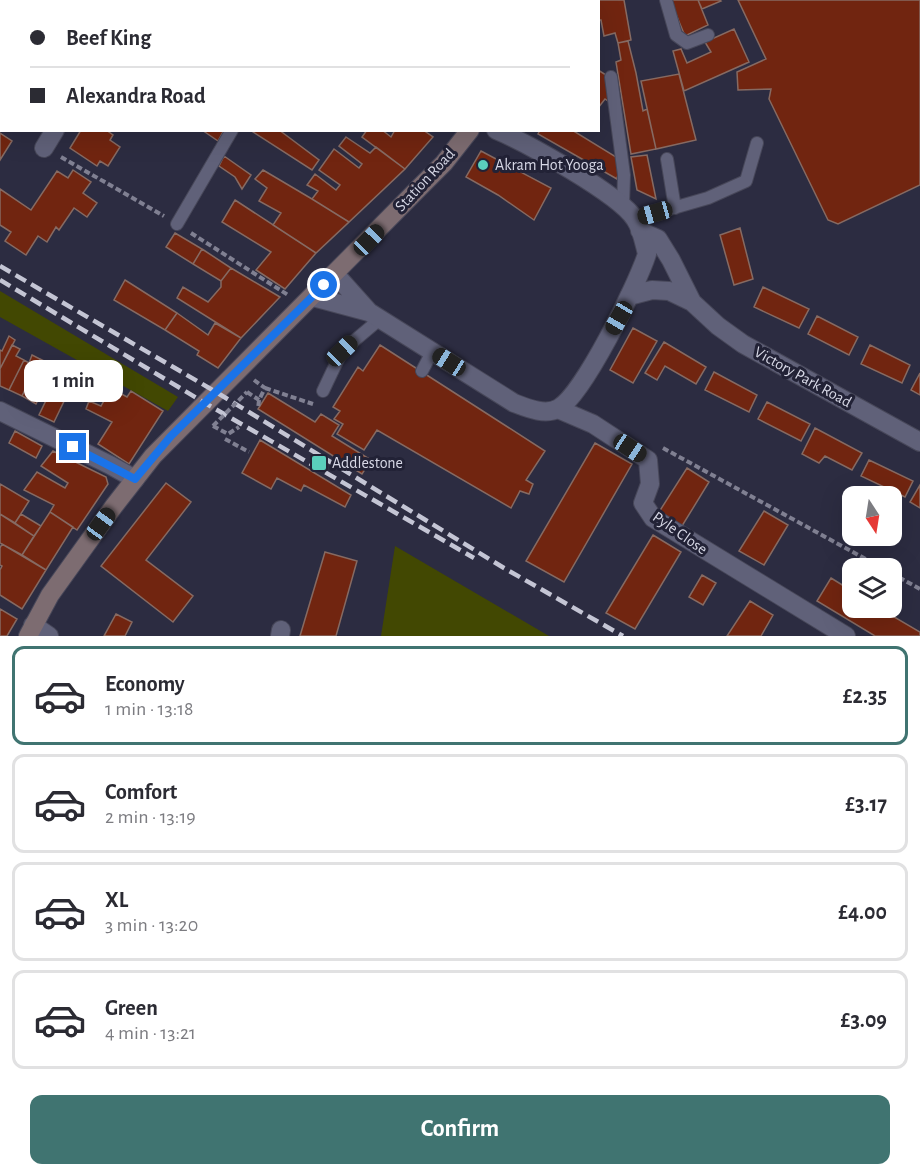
<!DOCTYPE html>
<meta charset="utf-8">
<style>
:root{--surface:#fff;--page:#f7f7f7;--text:#2b2b33;--muted:#7c7c81;--line:#e1e1e2;--accent:#407471}
body{margin:0;font-family:"Alegreya Sans",sans-serif;background:var(--page);color:var(--text);height:100vh;display:flex;flex-direction:column;font-size:22px;white-space:nowrap}
*{box-sizing:border-box;margin:0}
p{font-size:20px;color:var(--muted)}
.icon{flex:none;width:33px;height:33px;fill:none;stroke:currentColor;stroke-width:2;stroke-linecap:round;stroke-linejoin:round}
.map{position:relative;height:636px;overflow:hidden}
.details{display:flex;flex-direction:column;background:var(--surface);flex:1}
.details>*{flex:none}
.guide{position:absolute;left:0px;top:0px;width:600px;height:132px;box-shadow:0 6px 24px #0002;display:grid;align-content:center;height:132px;padding:0 30px;background:var(--surface)}
.needle{width:39px;rotate:168deg}
.controls{position:absolute;left:842px;top:486px;display:grid;gap:12px}
.controls a{display:grid;place-items:center;width:60px;height:60px;border-radius:12px;background:var(--surface);box-shadow:0 6px 24px #0002;font-size:30px}
.end{position:absolute;width:27px;height:27px;margin:-14px;border:8px solid #1a73e8;background:#fff;box-shadow:0 0 0 3px #fff}
.from{border-radius:50%}
.bubble{position:absolute;height:42px;border-radius:12px;background:var(--surface);box-shadow:0 6px 24px #0002;font-size:20px;font-weight:700;line-height:42px;text-align:center}
.car{position:absolute;width:18px;height:36px;margin:-18px -9px;border-radius:8px;box-shadow:0 0 4px 2px #0007;background:linear-gradient(#222 24%,#8ab4d8 0 40%,#222 0 76%,#8ab4d8 0 86%,#222 0)}
.guide b{display:flex;align-items:center;gap:21px;height:57px;font-size:22px}
.guide b+b{border-top:2px solid var(--line)}
.guide i{width:15px;height:15px;background:var(--text)}
ul{padding:10px 0 0;list-style:none}
li{display:flex;align-items:center;gap:18px;height:99px;margin:0 12px 9px;padding:0 18px;border:3px solid var(--line);border-radius:12px}
li div{flex:1}
li b{display:block;font-size:22px}
li em{font-style:normal;font-weight:700}
li.on{border-color:var(--accent)}
li>.icon{width:54px;height:54px;stroke-width:1.5}
.action{display:flex;gap:12px;margin-top:auto;padding:12px 30px}
.action a{flex:1;height:69px;border-radius:12px;background:var(--accent);color:#fff;font-size:24px;font-weight:700;line-height:69px;text-align:center}
.map>svg:first-child{display:block}
</style>
<div class="map">
<svg width="920" height="636" viewBox="0 0 920 636">
<rect width="100%" height="100%" fill="#2c2c41"/>
<!-- green -->
<path fill="#424802" d="M0 291 178 397 168 411 0 317Z
M395 546 549 636H381Z"/>
<!-- building -->
<path fill="#712510" stroke="#866a62" stroke-width="1.5" d="M402 0H447V2Z
M471 0H514L470 2Z
M580 0H624L631 40 618 43 615 33 604 36 601 20H598V2H580Z
M670 0H698L708 25 685 36Z
M698 0H720L721 1 702 9Z
M738 0H920V185L838 224 828 220 769 99 771 89 738 90 737 72 766 59Z
M734 29 749 62 684 91 673 51 681 49 687 63 711 52 705 42Z
M628 41 636 73 643 111 647 109 656 149 631 154 616 62 621 60 618 43Z
M598 70 606 75 611 103 605 99 598 108Z
M679 74 696 140 656 149 641 81Z
M0 78 2 79V128L0 127Z
M81 130H106L113 135 110 140 120 147 108 166 100 161 97 166 70 148Z
M202 130H224L218 141Z
M250 130H279L319 160 312 170Z
M367 130H382L391 137 395 130H423L433 137 405 169 362 137Z
M540 130H572L621 160 617 179 538 134Z
M0 133 12 141 0 160Z
M346 137 370 153 376 147 405 169 349 222 312 199 318 191 307 185 315 174 336 190 340 185 319 170 334 149 359 168 362 164 339 146Z
M481 151 551 188 534 220 498 195 466 177Z
M647 155 656 199 637 190 631 157Z
M224 156 251 175 242 189 235 177 219 166Z
M73 170 91 182 83 193 97 203 87 217 74 208 59 230 56 227 47 242 38 236 26 255 5 241 11 232 0 225V189L31 210 57 171 68 178Z
M263 170 312 199 349 222 316 253 273 225 281 213 259 201 267 188 255 179Z
M235 200 316 253 285 289 256 270 271 252 222 222Z
M740 228 753 279 734 285 720 235Z
M175 233 202 249 193 264 166 247Z
M202 249 231 268 221 281 193 264Z
M231 268 280 297 241 338 177 298 183 287 208 302 221 287V281Z
M125 280 177 313 165 330 114 300Z
M763 287 809 309 799 328 754 307Z
M177 313 208 335 215 323 241 338 218 368 197 355 199 351 165 330Z
M817 316 858 337 849 355 808 334Z
M633 328 657 341 633 383 610 370Z
M9 336 15 340 0 369V350L2 351Z
M664 342 706 367 696 384 665 366 657 380 645 373Z
M12 345 20 349 16 356 24 360 9 390 0 386V369Z
M380 345 545 451 526 480 533 484 529 494 520 491 511 508 377 430 364 450 337 434 343 424 334 419 340 411 333 407 358 367 363 371Z
M870 345 910 365 902 383 861 364Z
M32 355 40 359 22 396 9 390 24 360 29 363Z
M40 359 50 364 46 372 51 374 36 404 22 396Z
M714 372 757 395 749 412 705 390Z
M920 373V395L911 390Z
M96 380 127 397 131 391 163 411 129 464 98 444 112 422 86 409 89 401 101 406 106 397 91 388Z
M52 388 67 395 54 422 39 415Z
M268 393 315 422 321 414 339 425 332 436 371 460 362 474 258 409Z
M767 402 810 424 801 441 758 419Z
M815 428 862 453 852 470 825 456 819 463 802 454Z
M15 431 42 446 36 458 9 443Z
M260 440 351 495 345 507 304 485 301 491 277 478 271 489 242 473Z
M595 443 632 464 564 582 526 561Z
M53 451 106 477 108 484 77 530 50 512 54 505 24 490 37 472 65 488 68 483 41 466Z
M869 460 913 481 905 497 861 476Z
M687 468 709 482 682 526 659 512Z
M166 483 191 502 146 560 193 596 173 622 101 566Z
M0 484 29 501 15 523 0 514Z
M920 485V508L910 502Z
M764 511 788 525 764 565 739 551Z
M50 512 73 527 46 570 22 555Z
M0 514 34 536 22 555 0 543Z
M21 514 41 526 34 536 15 523Z
M653 535 681 552 635 629 606 613Z
M2 544 46 570 22 609 0 595V570L2 566 0 565V548Z
M325 552 357 561 336 636H300Z
M702 575 716 583 703 605 689 597Z
M831 578 852 591V608H879L920 632V636H875L817 601Z
M750 601 773 615 761 636H727Z
M0 609 17 619 7 636H0Z
M116 614 132 622 125 636H104Z"/>
<g fill="none" stroke-linecap="round" stroke-linejoin="round">
<defs>
<path id="lane" d="M666 0 676 35 687 43 708 35
M314 2 315 0
M458 2 459 0
M611 77 624 175 623 206
M667 159 675 208
M635 219 708 198 746 181 757 143
M177 224 232 130
M422 371 432 352
M323 391 342 351 380 319"/>
<path id="street" d="M134 2 135 0
M44 148 55 130
M640 231 658 239 671 260 692 302
M335 274 369 312 514 403C527 408 546 416 559 408 584 393 637 285 647 254 644 243 642 229 635 219 619 194 525 142 496 130
M629 296 652 290 669 291 692 302 718 326 743 344 920 442
M313 297 369 312
M558 409 593 424 648 460 650 484 643 503 653 518 846 636
M0 411 110 465 135 479
M33 625 49 636
M280 636 281 630"/>
<path id="secondary" d="M357 0 360 2
M561 2 562 0
M28 636 50 595 114 506 153 456 418 189 444 163 470 130"/>
</defs>
<!-- lane casing -->
<use href="#lane" stroke="#474759" stroke-width="14"/>
<!-- street casing -->
<use href="#street" stroke="#474759" stroke-width="20"/>
<!-- secondary casing -->
<use href="#secondary" stroke="#474759" stroke-width="20"/>
<!-- path -->
<path stroke="#808092" stroke-width="4" stroke-dasharray="6 3" stroke-linecap="butt" d="M61 157 164 216
M191 233 288 295
M254 380 265 388 259 400 258 409
M265 388 313 404
M247 392 259 400
M213 426 228 434 239 427
M225 439 249 452
M663 448 882 568
M891 573 920 589"/>
<!-- lane -->
<use href="#lane" stroke="#606179" stroke-width="12"/>
<!-- street -->
<use href="#street" stroke="#606179" stroke-width="18"/>
<!-- secondary -->
<use href="#secondary" stroke="#7d6c71" stroke-width="18"/>
<!-- rail -->
<path stroke="#c4c5d4" stroke-width="4.5" stroke-dasharray="12 6" stroke-linecap="butt" d="M0 266 216 392 504 568 623 636
M0 280 205 403 474 558"/>
<!-- path-bridge -->
<path stroke="#808092" stroke-width="4" stroke-dasharray="6 3" stroke-linecap="butt" d="M213 426 247 392"/>
</g>
<g fill="none" stroke-linecap="round" stroke-linejoin="round">
<!-- route -->
<path stroke="#1a73e8" stroke-width="8" d="M73 447 135 479 171 436 324 285"/>
</g>
<!-- markers -->
<g fill="#5acebc" stroke="#222236" stroke-width="2">
<circle cx="483" cy="165" r="6"/>
<rect x="311" y="455" width="16" height="16" rx="3"/>
</g>
<g text-anchor="middle" dominant-baseline="central" stroke-width="6" stroke-linejoin="round" paint-order="stroke">
<!-- poi labels -->
<g font-size="16" fill="#d7d8e6" stroke="#222236" text-anchor="start">
<text x="495" y="165">Akram Hot Yooga</text>
<text x="332" y="463">Addlestone</text>
</g>
<!-- street labels -->
<g font-size="16" fill="#d7d8e6" stroke="#222236">
<text transform="translate(425 180) rotate(-47)">Station Road</text>
<text transform="translate(803 377) rotate(29)">Victory Park Road</text>
<text transform="translate(680 533) rotate(35)">Pyle Close</text>
</g>
</g>
</svg>
<div class="controls">
<a><svg class="needle" viewBox="-14 -14 28 28"><path d="M0-13l5 13h-10z" fill="#e53935"/><path d="M0 13l5-13h-10z" fill="#7c7c81"/></svg></a>
<a><svg class="icon" aria-label="layers" viewBox="0 0 24 24"><path d="M12 4l9 5-9 5-9-5zM3 14l9 5 9-5"/></svg></a>
</div>
<i class="end from" style="left:324px;top:285px"></i>
<i class="end" style="left:73px;top:447px"></i>
<div class="bubble" style="left:24px;top:360px;width:99px">1 min</div>
<i class="car" style="left:655px;top:213px;rotate:254deg"></i>
<i class="car" style="left:369px;top:240px;rotate:44deg"></i>
<i class="car" style="left:619px;top:318px;rotate:210deg"></i>
<i class="car" style="left:342px;top:351px;rotate:46deg"></i>
<i class="car" style="left:449px;top:362px;rotate:302deg"></i>
<i class="car" style="left:630px;top:448px;rotate:123deg"></i>
<i class="car" style="left:101px;top:524px;rotate:36deg"></i>
<div class="guide">
<b><i class="from"></i>Beef King</b>
<b><i></i>Alexandra Road</b>
</div>
</div>
<section class="details">
<ul>
<li class="on"><svg class="icon" aria-label="car" viewBox="0 0 24 24"><path d="M5 17H2v-5l4-1 3-4h7l3 4 3 1v5h-3M9 17h6M6 11h13"/><circle cx="7" cy="17" r="2"/><circle cx="17" cy="17" r="2"/></svg><div><b>Economy</b><p>1 min · 13:18</p></div><em>£2.35</em></li>
<li><svg class="icon" aria-label="car" viewBox="0 0 24 24"><path d="M5 17H2v-5l4-1 3-4h7l3 4 3 1v5h-3M9 17h6M6 11h13"/><circle cx="7" cy="17" r="2"/><circle cx="17" cy="17" r="2"/></svg><div><b>Comfort</b><p>2 min · 13:19</p></div><em>£3.17</em></li>
<li><svg class="icon" aria-label="car" viewBox="0 0 24 24"><path d="M5 17H2v-5l4-1 3-4h7l3 4 3 1v5h-3M9 17h6M6 11h13"/><circle cx="7" cy="17" r="2"/><circle cx="17" cy="17" r="2"/></svg><div><b>XL</b><p>3 min · 13:20</p></div><em>£4.00</em></li>
<li><svg class="icon" aria-label="car" viewBox="0 0 24 24"><path d="M5 17H2v-5l4-1 3-4h7l3 4 3 1v5h-3M9 17h6M6 11h13"/><circle cx="7" cy="17" r="2"/><circle cx="17" cy="17" r="2"/></svg><div><b>Green</b><p>4 min · 13:21</p></div><em>£3.09</em></li>
</ul>
<div class="action"><a>Confirm</a></div>
</section>
